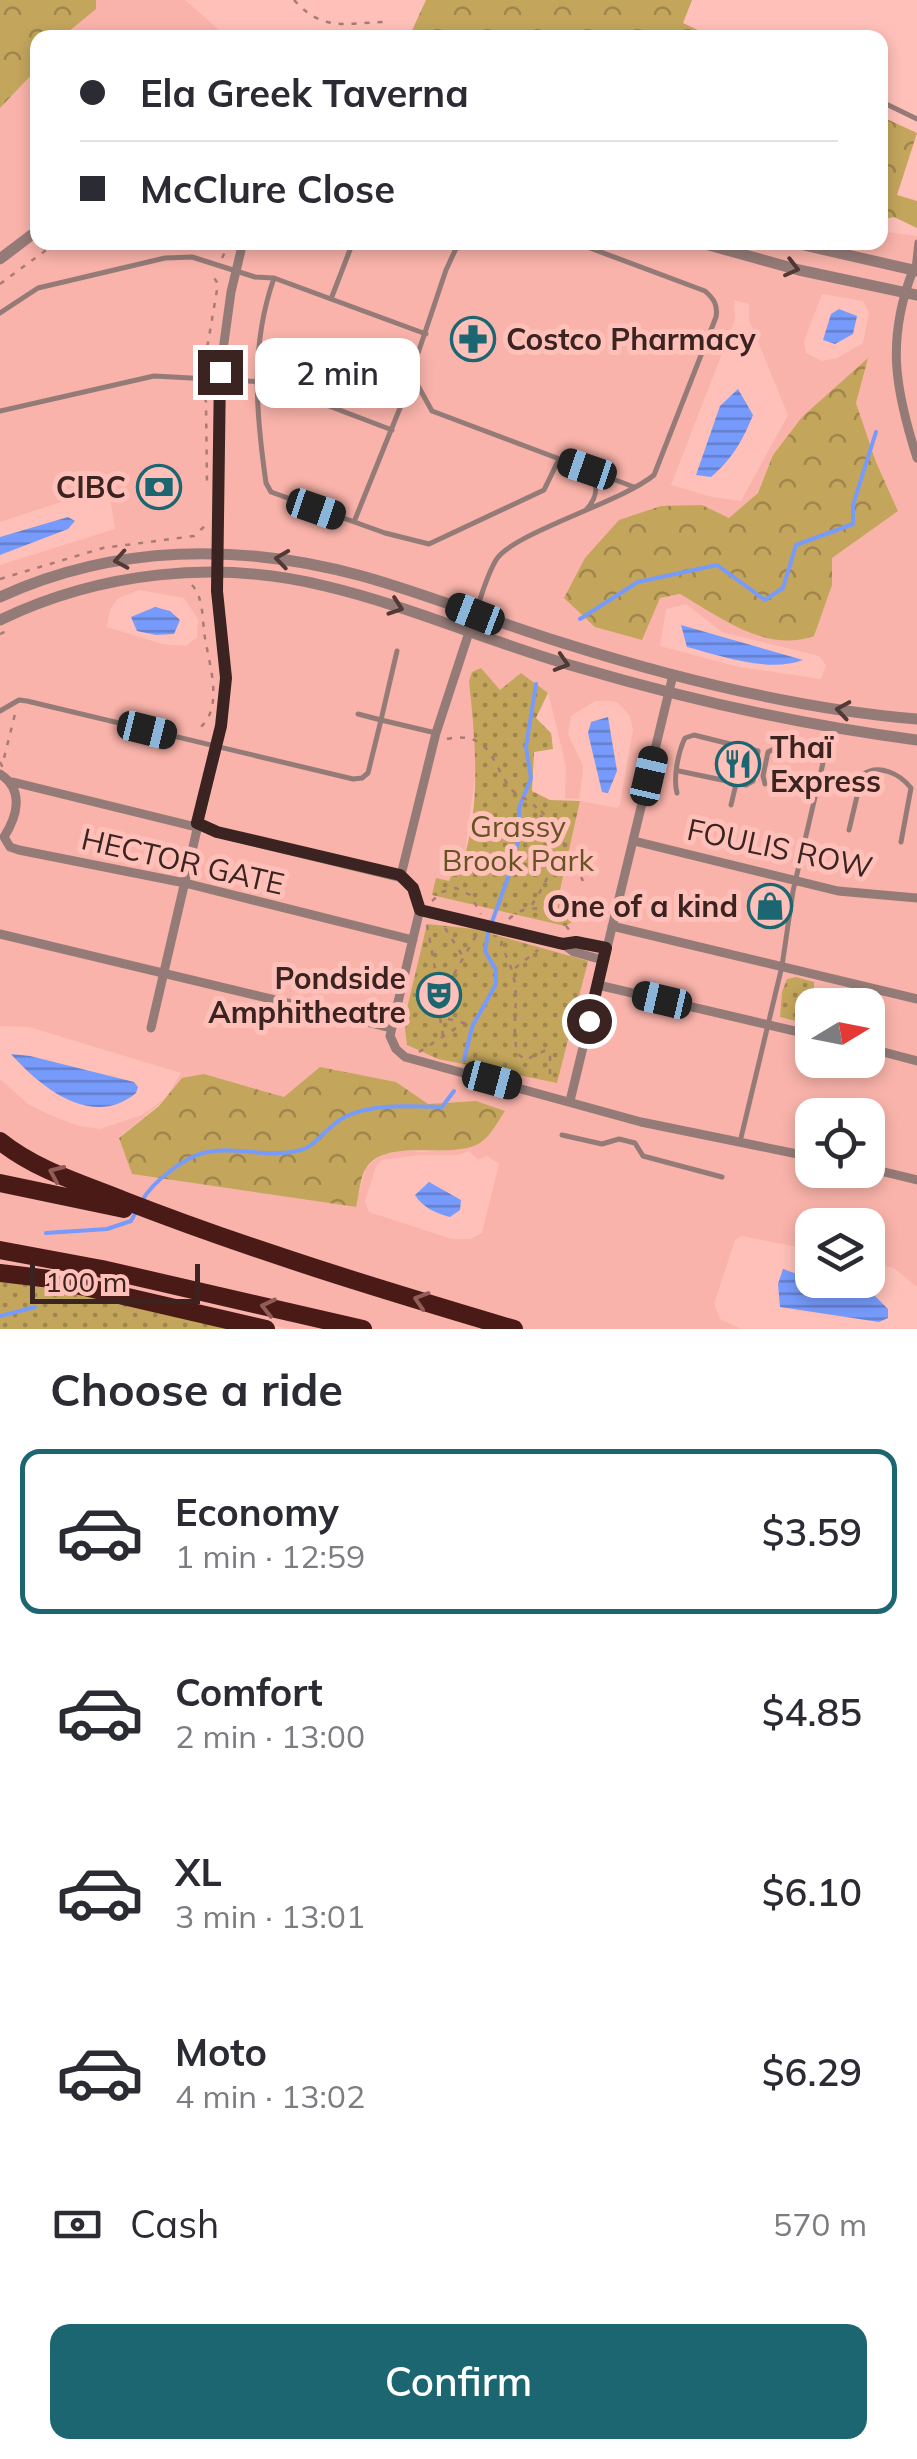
<!DOCTYPE html>
<meta charset="utf-8">
<style>
:root{--surface:#fff;--page:#f7f7f7;--text:#2b2b33;--muted:#7c7c81;--line:#e1e1e2;--accent:#1b6670}
body{margin:0;font-family:Mulish,sans-serif;background:var(--page);color:var(--text);height:100vh;display:flex;flex-direction:column;font-size:38px;white-space:nowrap}
*{box-sizing:border-box;margin:0}
p{font-size:32px;color:var(--muted)}
.icon{flex:none;width:55px;height:55px;fill:none;stroke:currentColor;stroke-width:2;stroke-linecap:round;stroke-linejoin:round}
.map{position:relative;height:1329px;overflow:hidden}
.panel{display:flex;flex-direction:column;background:var(--surface);flex:1}
.panel>*{flex:none}
.top-card{position:absolute;left:30px;top:30px;width:858px;height:220px;border-radius:20px;box-shadow:0 5px 15px #0003;display:grid;align-content:center;height:220px;padding:0 50px;background:var(--surface)}
.needle{width:65px;rotate:80deg}
.tools{position:absolute;left:795px;top:988px;display:grid;gap:20px}
.tools a{display:grid;place-items:center;width:90px;height:90px;border-radius:20px;background:var(--surface);box-shadow:0 5px 15px #0003;font-size:50px}
.scale{position:absolute;left:30px;bottom:25px;width:170px;box-sizing:border-box;padding-left:10px;border:5px solid #3a2320;border-top:0;font-size:28px;line-height:35px;white-space:nowrap;color:#3a2320;-webkit-text-stroke:8px #fec0b8;paint-order:stroke}
.end{position:absolute;width:45px;height:45px;margin:-22px;border:12px solid #3a2320;background:#fff;box-shadow:0 0 0 5px #fff}
.from{border-radius:50%}
.bubble{position:absolute;height:70px;border-radius:20px;background:var(--surface);box-shadow:0 5px 15px #0003;font-size:32px;font-weight:600;line-height:70px;text-align:center}
.car{position:absolute;width:30px;height:60px;margin:-30px -15px;border-radius:12px;box-shadow:0 0 8px 2px #0007;background:linear-gradient(#222 24%,#8ab4d8 0 40%,#222 0 76%,#8ab4d8 0 86%,#222 0)}
.top-card b{display:flex;align-items:center;gap:35px;height:95px;font-size:38px}
.top-card b+b{border-top:2px solid var(--line)}
.top-card i{width:25px;height:25px;background:var(--text)}
ul{padding:0;list-style:none}
li{display:flex;align-items:center;gap:30px;height:165px;margin:0 20px 15px;padding:0 30px;border:5px solid transparent;border-radius:20px}
li div{flex:1}
li b{display:block;font-size:38px}
li em{font-style:normal;font-weight:600}
li.selected{border-color:var(--accent)}
li>.icon{width:90px;height:90px;stroke-width:1.5}
h2{padding:0 50px;font-size:45px;line-height:120px}
.pay{display:flex;align-items:center;gap:25px;height:110px;padding:0 50px;font-size:38px}
.pay p{margin-inline-start:auto}
.cta{display:flex;gap:20px;margin-top:auto;padding:20px 50px}
.cta a{flex:1;height:115px;border-radius:20px;background:var(--accent);color:#fff;font-size:40px;font-weight:600;line-height:115px;text-align:center}
.map>svg:first-child{display:block}
</style>
<div class="map">
<svg width="917" height="1329" viewBox="0 0 917 1329">
<defs>
<pattern id="forest-crowns" width="20" height="18" patternUnits="userSpaceOnUse" patternTransform="scale(2.5)"><rect width="20" height="18" fill="#c3a55c"/><path d="M2 6a3 3 0 1 1 6 0M12 15a3 3 0 1 1 6 0" fill="none" stroke="#9f864c"/></pattern>
<pattern id="park-dots" width="8" height="8" patternUnits="userSpaceOnUse" patternTransform="scale(2.5)"><rect width="8" height="8" fill="#c3a55c"/><path d="M2 2h.1M6 6h.1" fill="none" stroke="#9f864c" stroke-width="1.8" stroke-linecap="round"/></pattern>
<pattern id="water-rules" width="6" height="5" patternUnits="userSpaceOnUse" patternTransform="scale(2.5)"><rect width="6" height="5" fill="#779bfc"/><path d="M0 2.5h6" fill="none" stroke="#637ecc"/></pattern>
</defs>
<rect width="100%" height="100%" fill="#fec0b8"/>
<!-- built -->
<path fill="#f9b3aa" fill-rule="evenodd" d="M96 0H185L227 37 62 38 95 9Z
M37 69 38 242H880V231L917 236V1287L894 1268 868 1262V1225H812V1250L742 1236 735 1240 714 1304 720 1319 741 1329H289L222 1314 0 1281V1079L28 1104 50 1115 79 1126 100 1129 142 1115 166 1098 181 1073 29 1027 0 1026V565L115 529 110 498 61 502 0 522V108ZM822 294 863 301 869 313 863 343 837 358 822 361 806 353 804 341ZM734 300 749 304V320L788 415 741 501 712 497 671 485 735 320ZM867 360 856 403 876 462 898 510 832 558V585L700 605 680 594 660 598 702 505 729 518 758 493 773 455 802 417ZM139 590 184 598 198 619 197 637 186 646 162 644 107 627 110 610 117 599ZM686 604 722 632 819 656 826 665 821 679 739 667 660 646 666 609ZM473 672 500 690 548 692 566 766 565 798 579 799 582 778 583 766 568 734 571 716 595 701H607L617 702 630 716 633 730 620 805 617 808 580 801 556 904 584 910 436 878 449 881 451 873 464 859 477 763 469 681ZM427 924 557 1082 438 1059 407 1045 404 1020ZM812 1005H868V1060H812ZM204 1074 284 1097 396 1082 428 1104 476 1101 504 1112 483 1142 462 1149 422 1152 403 1150 382 1154 366 1168 355 1207 132 1174 119 1137 167 1098ZM812 1115H868V1170H812ZM469 1151 478 1160 487 1156 499 1164 482 1233 470 1239H452L369 1212 365 1201 376 1166 382 1160 420 1155H458Z"/>
<!-- forest -->
<path fill="url(#forest-crowns)" d="M0 0H96V9L62 37 38 38 37 69 0 108Z
M426 0H692L683 23 713 37H409Z
M880 116 917 133 897 195 917 201V228L894 217 880 220Z
M868 358 856 403 876 462 898 511 832 558V585L814 636C765 653 722 618 680 594L660 598 642 640 595 627 564 598 585 558 619 520 661 506 702 505 729 518 758 493 773 455 802 417Z
M320 1067 396 1082 428 1104 476 1101 505 1111C498 1121 490 1137 480 1143 449 1161 387 1136 366 1168 360 1177 359 1196 356 1207L132 1174 119 1138 159 1106 182 1078 204 1074 284 1097Z"/>
<!-- park -->
<path fill="url(#park-dots)" d="M481 668 500 690 521 673 548 693 536 718 551 733 553 749 534 752 532 791 550 800 580 801 557 903 585 910 583 916 565 926 432 895 436 878 449 881C452 870 462 865 465 855 481 798 475 739 469 681L472 672Z
M427 924 474 929 588 961 557 1083 438 1059 407 1045 404 1021Z
M796 977 814 982V996L804 1023 780 1017 782 992 787 979Z
M0 1281 96 1296 243 1329H0Z"/>
<!-- water -->
<path fill="url(#water-rules)" d="M839 309 857 316 853 334 835 344 823 340 831 314Z
M738 389 753 415C742 442 732 459 711 477L696 475 720 406Z
M68 517 75 521 68 529 0 555V537Z
M155 607 170 611 180 620 174 634 156 635 137 631 131 617Z
M681 625 803 660C769 673 721 656 687 647Z
M608 717 617 771 608 793 602 792 588 733 591 722Z
M11 1054 30 1056 134 1082 138 1087 136 1093C93 1129 41 1088 11 1054Z
M429 1182 461 1200 460 1210 450 1217C436 1213 423 1208 415 1195Z
M783 1269 817 1281 872 1293 888 1309V1318L879 1322 780 1307 778 1284Z"/>
<g fill="none" stroke-linecap="round" stroke-linejoin="round">
<!-- stream -->
<path stroke="#779bfc" stroke-width="4" d="M580 619 638 582 717 565 765 600 783 588 796 545 853 524V505L876 432
M464 1060 472 1027 496 984V970L485 951 488 933 510 872 519 838V808L531 778 526 747 536 684
M142 1201C152 1182 187 1155 208 1152 239 1146 266 1159 301 1150 316 1146 328 1126 343 1118 371 1103 412 1106 442 1107L454 1091
M46 1233 107 1229 131 1221 137 1210
M0 1316 35 1307"/>
<!-- path -->
<path stroke="#a87b75" stroke-width="2.5" stroke-dasharray="5 8" stroke-linecap="butt" d="M294 0C323 32 344 23 384 22
M222 258 230 242
M0 284 57 242
M203 372 218 284 213 276
M202 385 206 402 207 486
M0 579 103 548 194 536 207 524
M192 585C204 598 202 620 205 638 209 664 225 710 198 729
M0 634 11 629
M447 739C494 729 492 770 514 792 519 797 528 799 533 804 545 816 549 839 551 855 554 872 540 891 532 905
M0 762 2 766 15 714
M541 811 556 827 583 881
M432 901 442 892 456 888 470 895 481 914
M509 919C532 898 557 911 572 934
M427 925 441 1001
M445 928 462 955
M502 941 501 946C527 992 509 1008 517 1053L525 1060 546 1050 550 1056V1074
M515 968 538 950
M443 1036 440 1017 446 988 478 932
M419 1052 464 1023 441 1017"/>
<!-- service -->
<path stroke="#957b77" stroke-width="5" d="M880 101 917 119
M459 242 446 270 413 368 417 384 432 411 634 487
M914 269 917 242
M274 278C250 346 256 413 266 483L271 492 385 533 429 544 544 490 559 459
M331 299 353 242
M0 313 38 288 165 258 192 257 255 277 274 278 426 334
M0 411 154 376 266 382 392 430
M586 510C598 497 599 485 589 471
M354 522 404 398 416 385
M476 611C482 594 487 575 496 560 512 533 622 502 654 475L716 317C718 305 714 299 705 291L574 242
M0 711 19 700 27 701 353 779 362 778 368 773 381 720 436 733
M358 714 381 720 397 651
M677 793C673 779 678 752 685 738L694 735 758 751 753 781 746 785 679 771
M731 805 736 784
M849 830 862 775C879 763 900 774 911 788L901 842
M562 1135 602 1144 619 1139 635 1143 643 1156 722 1177
M740 1142 782 966 793 891 823 763 819 759 776 748 768 752 763 776 765 784"/>
<!-- minor -->
<path stroke="#957b77" stroke-width="9" d="M913 270C886 340 895 389 917 458
M0 774C24 789 18 815 4 837
M13 782 192 826 197 823 217 833 406 879 416 892 420 909 390 1036 396 1049 405 1057 641 1122 812 1157
M4 837 10 847 19 850 185 883 413 940
M634 841 838 891 917 898
M401 875 436 733 475 614
M612 926 917 999
M0 934 392 1028
M545 940 607 948
M563 944 574 952 603 960
M598 985 812 1035
M151 1028 221 726 226 677 217 591 220 372 231 292 243 242
M868 1048 917 1061
M570 1101 673 675
M868 1168 917 1180"/>
<!-- tertiary -->
<path stroke="#957b77" stroke-width="11" d="M698 242 799 270 917 295
M791 242 917 271
M0 259 38 230
M0 597C115 544 241 543 362 576 430 595 495 622 563 643 677 679 797 709 917 719
M0 620C100 572 216 559 325 586 410 606 492 643 577 667 689 700 801 725 917 740"/>
<!-- motorway -->
<path stroke="#4a1a16" stroke-width="18" d="M0 1141C36 1170 81 1183 123 1200 251 1250 383 1290 514 1329
M0 1183 124 1209
M0 1250 102 1269 363 1329
M0 1273 50 1279 266 1329"/>
<!-- minor-bridge -->
<path stroke="#957b77" stroke-width="9" d="M432 912 545 940"/>
</g>
<!-- one-way arrows -->
<defs><path id="oneway-chevron" d="M-2-3.5L2.5 0L-2 3.5" fill="none" stroke-width="1.6" stroke-linecap="round" stroke-linejoin="round" transform="scale(2.5)"/></defs>
<g stroke="#513936">
<use href="#oneway-chevron" transform="translate(792 268) rotate(14)"/>
<use href="#oneway-chevron" transform="translate(282 559) rotate(-172)"/>
<use href="#oneway-chevron" transform="translate(121 560) rotate(170)"/>
<use href="#oneway-chevron" transform="translate(396 607) rotate(19)"/>
<use href="#oneway-chevron" transform="translate(562 663) rotate(17)"/>
<use href="#oneway-chevron" transform="translate(843 710) rotate(-171)"/>
</g>
<g stroke="#925c57">
<use href="#oneway-chevron" transform="translate(56 1173) rotate(-156)"/>
<use href="#oneway-chevron" transform="translate(421 1300) rotate(-162)"/>
<use href="#oneway-chevron" transform="translate(268 1307) rotate(-167)"/>
</g>
<g fill="none" stroke-linecap="round" stroke-linejoin="round">
<!-- route -->
<path stroke="#3a2320" stroke-width="12" d="M220 372 217 591 226 678 221 726 197 823 217 832 400 875 413 888 420 910 563 944 576 942 606 948 589 1021"/>
</g>
<!-- icons -->
<defs>
<symbol id="pharmacy-ring" viewBox="-11 -11 22 22"><circle r="9.5" fill="#fec0b8" stroke="#1b6670" stroke-width="1.5"/><path d="M-2-6h4v4h4v4h-4v4h-4v-4h-4v-4h4Z" fill="#1b6670"/></symbol>
<symbol id="bank-ring" viewBox="-11 -11 22 22"><circle r="9.5" fill="#fec0b8" stroke="#1b6670" stroke-width="1.5"/><path d="M-6-4H6V4H-6ZM0-2.3a2.3 2.3 0 1 0 0 4.6a2.3 2.3 0 1 0 0-4.6Z" fill="#1b6670"/></symbol>
<symbol id="restaurant-ring" viewBox="-11 -11 22 22"><circle r="9.5" fill="#fec0b8" stroke="#1b6670" stroke-width="1.5"/><path d="M-5-6h1v4h1v-4h1v4h1v-4h1v5L-1.5 .5V6h-2V.5L-5-1ZM5-6V6H3V1.5H1.5Q1.5-4 5-6Z" fill="#1b6670"/></symbol>
<symbol id="shop-ring" viewBox="-11 -11 22 22"><circle r="9.5" fill="#fec0b8" stroke="#1b6670" stroke-width="1.5"/><path d="M-5-2.5h2.3a2.7 3.5 0 0 1 5.4 0H5L5.5 6h-11ZM-1.5-2.5h3a1.5 2.3 0 0 0-3 0Z" fill="#1b6670"/></symbol>
<symbol id="theatre-ring" viewBox="-11 -11 22 22"><circle r="9.5" fill="#fec0b8" stroke="#1b6670" stroke-width="1.5"/><path d="M-5-5.5Q0-4 5-5.5V0Q5 5 0 6Q-5 5-5 0ZM-3.3-2.5H-1v1.5H-3.3ZM1-2.5H3.3v1.5H1ZM-2.8 1Q0 5.5 2.8 1Z" fill="#1b6670"/></symbol>
</defs>
<g fill-rule="evenodd">
<use href="#pharmacy-ring" x="448" y="314" width="50" height="50"/>
<use href="#bank-ring" x="134" y="462" width="50" height="50"/>
<use href="#restaurant-ring" x="713" y="739" width="50" height="50"/>
<use href="#shop-ring" x="745" y="881" width="50" height="50"/>
<use href="#theatre-ring" x="414" y="970" width="50" height="50"/>
</g>
<g text-anchor="middle" dominant-baseline="central" stroke-width="10" stroke-linejoin="round" paint-order="stroke">
<!-- poi labels -->
<g font-size="30" font-weight="bold" fill="#3a2320" stroke="#fec0b8" text-anchor="end">
<text x="506" y="339" text-anchor="start">Costco Pharmacy</text>
<text x="126" y="487">CIBC</text>
<text x="770" y="747" text-anchor="start">Thaï<tspan x="770" dy="34">Express</tspan></text>
<text x="738" y="906">One of a kind</text>
<text x="406" y="978">Pondside<tspan x="406" dy="34">Amphitheatre</tspan></text>
</g>
<!-- park labels -->
<g font-size="30" fill="#685423" stroke="#fec0b8">
<text x="518" y="826">Grassy<tspan x="518" dy="34">Brook Park</tspan></text>
</g>
<!-- street labels -->
<g font-size="30" fill="#3a2320" stroke="#fec0b8">
<text transform="translate(780 848) rotate(12)">FOULIS ROW</text>
<text transform="translate(183 861) rotate(13)">HECTOR GATE</text>
</g>
</g>
</svg>
<div class="tools">
<a><svg class="needle" viewBox="-14 -14 28 28"><path d="M0-13l5 13h-10z" fill="#e53935"/><path d="M0 13l5-13h-10z" fill="#7c7c81"/></svg></a>
<a><svg class="icon" aria-label="locate" viewBox="0 0 24 24"><circle cx="12" cy="12" r="6"/><path d="M12 2v4M12 18v4M2 12h4M18 12h4"/></svg></a>
<a><svg class="icon" aria-label="layers" viewBox="0 0 24 24"><path d="M12 4l9 5-9 5-9-5zM3 14l9 5 9-5"/></svg></a>
</div>
<div class="scale">100 m</div>
<i class="end from" style="left:589px;top:1021px"></i>
<i class="end" style="left:220px;top:372px"></i>
<div class="bubble" style="left:255px;top:338px;width:165px">2 min</div>
<i class="car" style="left:587px;top:469px;rotate:289deg"></i>
<i class="car" style="left:316px;top:509px;rotate:109deg"></i>
<i class="car" style="left:475px;top:614px;rotate:291deg"></i>
<i class="car" style="left:147px;top:730px;rotate:104deg"></i>
<i class="car" style="left:649px;top:776px;rotate:13deg"></i>
<i class="car" style="left:662px;top:1000px;rotate:283deg"></i>
<i class="car" style="left:492px;top:1080px;rotate:105deg"></i>
<div class="top-card">
<b><i class="from"></i>Ela Greek Taverna</b>
<b><i></i>McClure Close</b>
</div>
</div>
<section class="panel">
<h2>Choose a ride</h2>
<ul>
<li class="selected"><svg class="icon" aria-label="car" viewBox="0 0 24 24"><path d="M5 17H2v-5l4-1 3-4h7l3 4 3 1v5h-3M9 17h6M6 11h13"/><circle cx="7" cy="17" r="2"/><circle cx="17" cy="17" r="2"/></svg><div><b>Economy</b><p>1 min · 12:59</p></div><em>$3.59</em></li>
<li><svg class="icon" aria-label="car" viewBox="0 0 24 24"><path d="M5 17H2v-5l4-1 3-4h7l3 4 3 1v5h-3M9 17h6M6 11h13"/><circle cx="7" cy="17" r="2"/><circle cx="17" cy="17" r="2"/></svg><div><b>Comfort</b><p>2 min · 13:00</p></div><em>$4.85</em></li>
<li><svg class="icon" aria-label="car" viewBox="0 0 24 24"><path d="M5 17H2v-5l4-1 3-4h7l3 4 3 1v5h-3M9 17h6M6 11h13"/><circle cx="7" cy="17" r="2"/><circle cx="17" cy="17" r="2"/></svg><div><b>XL</b><p>3 min · 13:01</p></div><em>$6.10</em></li>
<li><svg class="icon" aria-label="car" viewBox="0 0 24 24"><path d="M5 17H2v-5l4-1 3-4h7l3 4 3 1v5h-3M9 17h6M6 11h13"/><circle cx="7" cy="17" r="2"/><circle cx="17" cy="17" r="2"/></svg><div><b>Moto</b><p>4 min · 13:02</p></div><em>$6.29</em></li>
</ul>
<div class="pay"><svg class="icon" aria-label="cash" viewBox="0 0 24 24"><path d="M3 7h18v10H3z"/><circle cx="12" cy="12" r="2"/></svg>Cash<p>570 m</p></div>
<div class="cta"><a>Confirm</a></div>
</section>
